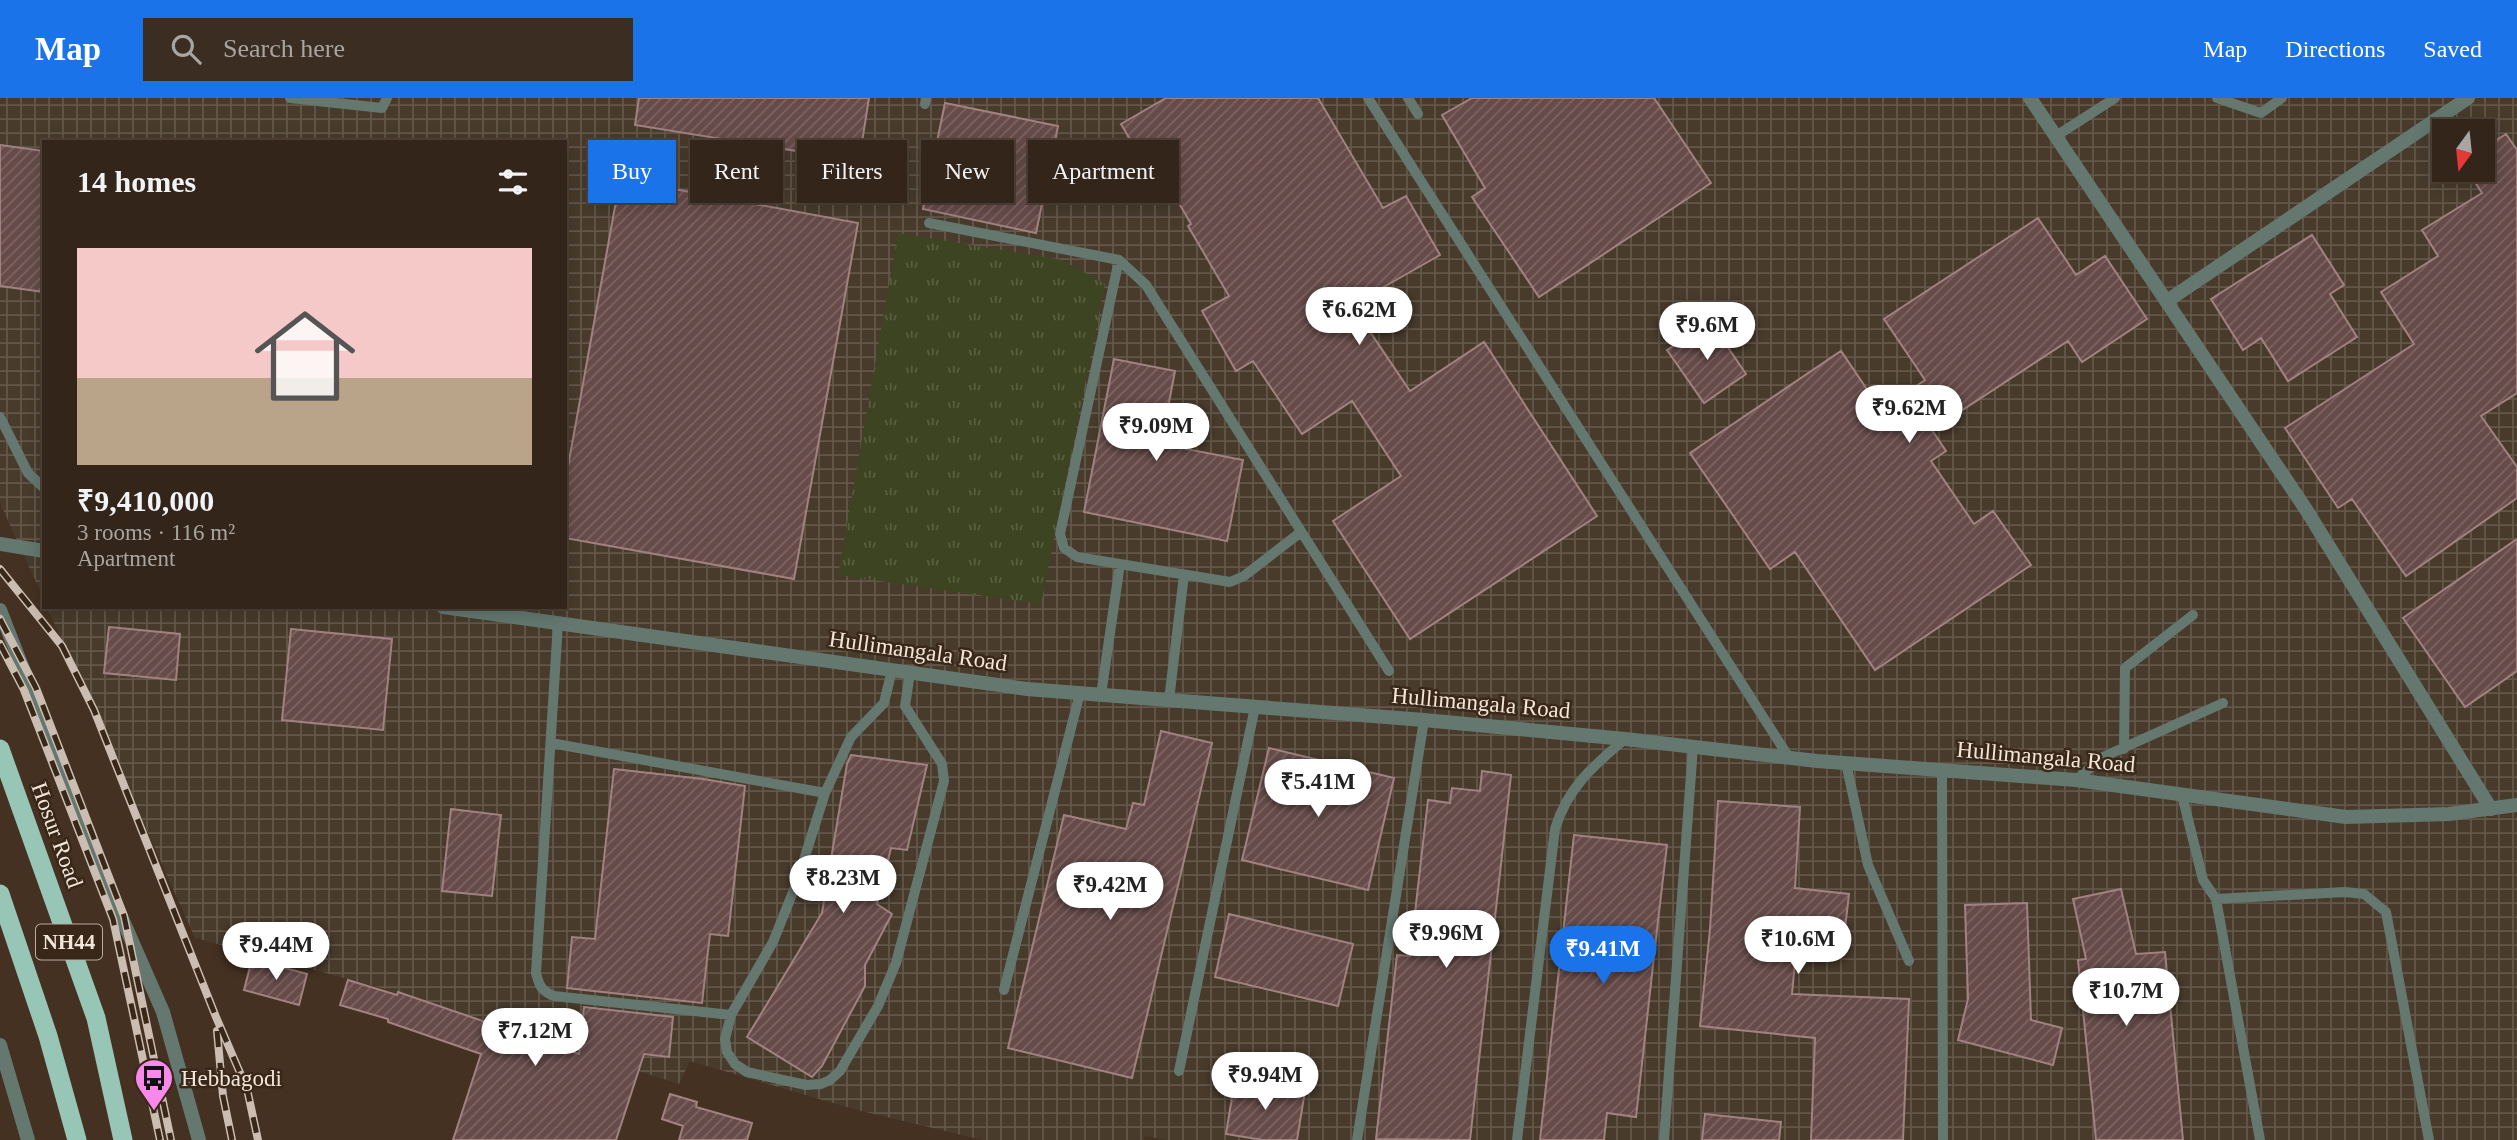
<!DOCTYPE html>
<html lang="en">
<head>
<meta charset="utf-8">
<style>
  :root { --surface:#332519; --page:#3b2d22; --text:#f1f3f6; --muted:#a9a5a2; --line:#4e4238; --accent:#1a73e8 }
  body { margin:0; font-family:"Times New Roman",serif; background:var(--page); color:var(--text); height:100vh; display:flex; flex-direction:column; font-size:26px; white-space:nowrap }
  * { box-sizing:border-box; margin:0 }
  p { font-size:23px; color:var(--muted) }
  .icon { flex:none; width:38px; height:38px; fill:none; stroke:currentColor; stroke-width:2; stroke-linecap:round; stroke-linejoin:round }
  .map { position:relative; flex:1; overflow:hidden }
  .side { position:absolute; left:42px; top:42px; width:525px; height:469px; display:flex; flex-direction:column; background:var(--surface); border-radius:0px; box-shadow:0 4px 18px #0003,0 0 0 2px var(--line) }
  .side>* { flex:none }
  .guide { position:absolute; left:588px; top:42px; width:665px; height:63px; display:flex; gap:14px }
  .needle { width:46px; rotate:195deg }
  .tools { position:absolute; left:2432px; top:21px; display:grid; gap:14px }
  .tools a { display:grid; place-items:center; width:63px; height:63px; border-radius:0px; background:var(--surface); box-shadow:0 4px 18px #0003,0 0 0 2px var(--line); font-size:35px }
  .price { position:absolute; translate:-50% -60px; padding:0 16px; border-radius:24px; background:#fff; color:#222; font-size:23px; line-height:46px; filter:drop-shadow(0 2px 4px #0008) }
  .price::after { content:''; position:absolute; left:50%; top:42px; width:21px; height:16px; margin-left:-10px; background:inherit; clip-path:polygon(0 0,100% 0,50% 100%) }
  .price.on { background:var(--accent); color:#fff }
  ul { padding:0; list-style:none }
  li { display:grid; align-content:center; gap:14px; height:371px; padding:0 35px }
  li span { display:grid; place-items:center; height:217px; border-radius:0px; color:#555 }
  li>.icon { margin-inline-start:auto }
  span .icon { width:126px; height:126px; fill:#fffc; stroke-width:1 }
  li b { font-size:30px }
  h2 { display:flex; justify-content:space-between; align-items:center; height:84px; padding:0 35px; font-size:30px }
  .tag { padding:0 24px; border-radius:0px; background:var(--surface); box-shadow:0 4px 18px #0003,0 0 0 2px var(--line); font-size:24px; line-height:63px }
  .tag.on { background:var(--accent); color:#fff }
  header { display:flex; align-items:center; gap:42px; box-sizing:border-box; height:98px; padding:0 35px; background:var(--accent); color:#fff }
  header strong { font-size:33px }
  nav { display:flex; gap:38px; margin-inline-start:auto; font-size:24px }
  .search { width:490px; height:63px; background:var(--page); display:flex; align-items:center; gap:18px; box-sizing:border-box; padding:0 24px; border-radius:0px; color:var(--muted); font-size:26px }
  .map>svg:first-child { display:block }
  .industrial { fill:url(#industrial-grid); fill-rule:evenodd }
  .grass { fill:url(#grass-tufts) }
  .building { fill:url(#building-hatch); stroke:#a18280; stroke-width:2 }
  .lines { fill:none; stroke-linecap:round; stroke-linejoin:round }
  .service { stroke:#647870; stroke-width:10 }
  .minor { stroke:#647870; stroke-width:14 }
  .tertiary { stroke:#647870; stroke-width:14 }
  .trunk { stroke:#98c6b6; stroke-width:19 }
  .rail-casing { stroke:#cbbdb1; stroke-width:8 }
  .rail { stroke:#392717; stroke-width:5; stroke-dasharray:16; stroke-linecap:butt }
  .labels { text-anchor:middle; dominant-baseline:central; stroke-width:5; stroke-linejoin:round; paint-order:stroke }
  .shield { fill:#392717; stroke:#baaca0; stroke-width:2 }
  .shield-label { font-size:21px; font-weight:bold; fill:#f2e5db }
  .street-label { font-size:23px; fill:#f2e5db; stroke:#392717 }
  .poi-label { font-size:23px; fill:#f2e5db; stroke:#392717; text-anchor:start }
</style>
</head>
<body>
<header>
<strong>Map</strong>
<div class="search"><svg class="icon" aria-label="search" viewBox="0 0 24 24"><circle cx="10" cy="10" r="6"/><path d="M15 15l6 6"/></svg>Search here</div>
<nav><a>Map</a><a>Directions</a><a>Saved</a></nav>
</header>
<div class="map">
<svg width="2517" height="1042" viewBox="0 0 2517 1042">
  <defs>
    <pattern id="industrial-grid" width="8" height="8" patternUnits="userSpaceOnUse" patternTransform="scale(1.75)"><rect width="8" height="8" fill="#483b2c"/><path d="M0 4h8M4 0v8" fill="none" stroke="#63574a"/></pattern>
    <pattern id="grass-tufts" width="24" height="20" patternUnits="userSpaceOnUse" patternTransform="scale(1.75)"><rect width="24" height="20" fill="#3d4421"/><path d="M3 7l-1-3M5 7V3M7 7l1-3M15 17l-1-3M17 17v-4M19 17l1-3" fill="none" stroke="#5a5f41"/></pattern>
    <pattern id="building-hatch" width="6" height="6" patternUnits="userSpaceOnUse" patternTransform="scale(1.75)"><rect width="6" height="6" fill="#664b49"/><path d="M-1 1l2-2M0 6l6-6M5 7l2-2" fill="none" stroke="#7c6563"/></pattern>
  </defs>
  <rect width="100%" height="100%" fill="#443121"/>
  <path class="industrial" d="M 0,0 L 2517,0 L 2517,1042 L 1168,1042 L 1145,1038 L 1143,1042 L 983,1042 L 857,1012 L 690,963 L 679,986 L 385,891 L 195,840 L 47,509 L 565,509 L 565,44 L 44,44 L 44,502 L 0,405 ZM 2445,33 L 2483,33 L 2483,72 L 2445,72 Z"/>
  <path class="grass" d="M 898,135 L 1062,162 L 1105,186 L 1041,506 L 838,477 Z"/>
  <path class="building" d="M 639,0 L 869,0 L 859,63 L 635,27 Z
    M 1166,0 L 1318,0 L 1383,110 L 1406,98 L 1440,157 L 1352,207 L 1410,293 L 1484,244 L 1597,418 L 1410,541 L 1333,423 L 1401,378 L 1352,303 L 1302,336 L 1253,263 L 1236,273 L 1202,213 L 1229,198 L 1188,128 L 1191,126 L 1146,48 L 1137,53 L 1121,26 Z
    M 1472,0 L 1654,0 L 1711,85 L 1539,199 L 1472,99 L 1485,90 L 1442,17 Z
    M 945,5 L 1058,28 L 1036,135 L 923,111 Z
    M 2506,36 L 2517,52 L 2517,295 L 2481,318 L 2517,369 L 2517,400 L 2406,478 L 2352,401 L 2338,410 L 2285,330 L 2414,246 L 2381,194 L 2438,158 L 2422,132 L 2482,95 L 2467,72 L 2483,72 L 2483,50 Z
    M 0,47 L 44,53 L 44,194 L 0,188 Z
    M 620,81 L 858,125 L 794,481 L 565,440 L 565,385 Z
    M 2038,120 L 2076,177 L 2105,158 L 2147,221 L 2082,264 L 2068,243 L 1932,332 L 1946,353 L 1931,363 L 1974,426 L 1993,413 L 2031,467 L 1875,572 L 1795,454 L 1770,471 L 1690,355 L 1841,253 L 1881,312 L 1925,282 L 1884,221 Z
    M 2312,137 L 2344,187 L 2330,196 L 2357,239 L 2288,283 L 2261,240 L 2243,252 L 2211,201 Z
    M 1710,223 L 1746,276 L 1704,305 L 1667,252 Z
    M 1114,261 L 1175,273 L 1161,346 L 1243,362 L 1227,443 L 1084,414 Z
    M 2517,441 L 2517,573 L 2465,609 L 2403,520 Z
    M 109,529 L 180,536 L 176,582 L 104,575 Z
    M 291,531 L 392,541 L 383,632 L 282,622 Z
    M 1161,633 L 1212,645 L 1132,980 L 1008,950 L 1064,717 L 1126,731 L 1133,705 L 1144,707 Z
    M 1269,650 L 1394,680 L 1368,792 L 1242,762 Z
    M 851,657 L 927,667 L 907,752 L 891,750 L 877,806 L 892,816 L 865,867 L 865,888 L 822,968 L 812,979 L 747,939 L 822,815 L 847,666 Z
    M 614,671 L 703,681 L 745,688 L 728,838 L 710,836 L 702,905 L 567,890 L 572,839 L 595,841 Z
    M 1482,673 L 1511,677 L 1470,1042 L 1376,1041 L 1397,857 L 1410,858 L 1428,702 L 1450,705 L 1452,690 L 1480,693 Z
    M 1718,703 L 1800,709 L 1795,790 L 1849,796 L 1843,848 L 1797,843 L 1792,896 L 1909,901 L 1903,1042 L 1811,1042 L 1815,940 L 1700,928 L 1710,831 Z
    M 451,711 L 501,717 L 492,798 L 442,793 Z
    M 1574,737 L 1667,747 L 1658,823 L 1636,1019 L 1607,1015 L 1604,1042 L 1540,1042 Z
    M 2121,791 L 2136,856 L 2165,854 L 2183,1042 L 2096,1042 L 2078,862 L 2086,861 L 2073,801 Z
    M 2027,805 L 2031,922 L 2062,930 L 2053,967 L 1958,942 L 1968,901 L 1965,807 Z
    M 1229,816 L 1353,846 L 1338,908 L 1215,879 Z
    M 252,861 L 307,876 L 299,907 L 244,892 Z
    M 348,882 L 397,897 L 398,894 L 579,956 L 584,909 L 673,919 L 669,959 L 644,956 L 616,1042 L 453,1042 L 481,956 L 388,924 L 388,921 L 340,907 Z
    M 1235,981 L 1305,993 L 1297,1042 L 1263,1042 L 1226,1036 Z
    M 670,996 L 697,1004 L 696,1009 L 752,1025 L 747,1042 L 679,1042 L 683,1028 L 662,1021 Z
    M 1705,1016 L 1781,1024 L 1779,1042 L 1702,1042 Z"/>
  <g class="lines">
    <path class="service" d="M 290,0 L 382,10 L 387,0
      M 1368,0 L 1788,658
      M 1408,0 L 1418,16
      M 2217,0 L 2261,15 L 2282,0
      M 925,6 L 926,0
      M 2056,38 L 2115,0
      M 929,125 L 1119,162 L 1146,187 L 1389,573
      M 1119,162 L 1060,436 L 1064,450 L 1077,459 L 1230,484 L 1244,478 L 1301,434
      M 0,319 L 28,375 L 44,390
      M 558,525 L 536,875 C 539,887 541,893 554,898 L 731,917
      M 892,572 L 884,605 L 851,639 L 825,695 L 797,784 L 773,844 L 731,917 L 725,941 L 727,954 L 735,966 L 747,974 L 806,987 L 821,986 L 830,982 L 840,973 L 878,908 L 896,865 L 944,683 L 942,666 L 905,608 L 910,575
      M 1101,597 L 1120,466
      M 1169,602 L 1184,477
      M 551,645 L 825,695
      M 2124,651 L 2125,570 L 2193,517
      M 1846,665 L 1868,767 L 1909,863
      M 1942,672 L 1943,1042
      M 2076,682 L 2103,659 L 2223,605
      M 2182,697 L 2203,782 L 2216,801 L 2345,794 L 2364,796 L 2386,814 L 2429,1042
      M 2216,801 L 2260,1042
      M 1004,892 L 1080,595
      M 1179,973 L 1255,609
      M 1357,1042 L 1424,622
      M 1517,1042 L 1555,731 C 1567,690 1594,667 1625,641
      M 1664,1042 L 1693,649"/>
    <path class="minor" d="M 2030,0 L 2307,413 L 2491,711
      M 2167,203 L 2468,0"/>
    <path class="tertiary" d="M 0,446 L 44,453
      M 443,509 L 1027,591 L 1424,622 L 1625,641 L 1817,663 L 2076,682 L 2346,719 L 2449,716 L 2517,707
      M 0,512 L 106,784 L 163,914 L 199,1042
      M 0,947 L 28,1042"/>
    <path class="trunk" d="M 0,651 L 96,920 L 123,1042
      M 0,796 L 48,938 L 77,1042"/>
    <defs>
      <path id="rail" d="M 0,471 L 62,548 L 94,612 L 216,919 L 247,991 L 258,1042
        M 0,521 L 36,590 L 124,818 L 171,1042
        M 0,546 L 24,592 L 113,821 L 160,1042
        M 217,933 L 223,998 L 232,1042"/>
    </defs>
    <use href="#rail" class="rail-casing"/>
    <use href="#rail" class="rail"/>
  </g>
  <defs>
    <symbol id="bus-pin" viewBox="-11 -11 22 30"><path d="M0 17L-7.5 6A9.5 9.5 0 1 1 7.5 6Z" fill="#f888e9" stroke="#392717"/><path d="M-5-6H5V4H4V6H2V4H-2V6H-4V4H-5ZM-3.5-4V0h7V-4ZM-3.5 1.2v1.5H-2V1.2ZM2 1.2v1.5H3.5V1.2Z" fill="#111"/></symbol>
  </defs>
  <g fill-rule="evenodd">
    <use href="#bus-pin" x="132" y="958" width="44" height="60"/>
  </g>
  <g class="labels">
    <rect class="shield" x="36" y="826.5" width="66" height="35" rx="5"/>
    <g class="shield-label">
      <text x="69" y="844">NH44</text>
    </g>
    <g class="street-label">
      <text transform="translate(918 553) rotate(8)">Hullimangala Road</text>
      <text transform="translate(1481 605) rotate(5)">Hullimangala Road</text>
      <text transform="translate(2046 659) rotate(5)">Hullimangala Road</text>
      <text transform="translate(57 737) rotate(70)">Hosur Road</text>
    </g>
    <g class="poi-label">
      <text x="181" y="980">Hebbagodi</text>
    </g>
  </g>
</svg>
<div class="tools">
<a><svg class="needle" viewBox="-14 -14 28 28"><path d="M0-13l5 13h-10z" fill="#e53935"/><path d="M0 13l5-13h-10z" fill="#a9a5a2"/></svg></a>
</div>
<b class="price" style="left:1359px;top:249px">₹6.62M</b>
<b class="price" style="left:1707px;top:264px">₹9.6M</b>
<b class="price" style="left:1909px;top:347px">₹9.62M</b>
<b class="price" style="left:1156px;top:365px">₹9.09M</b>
<b class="price" style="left:1318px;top:721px">₹5.41M</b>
<b class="price" style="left:843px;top:817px">₹8.23M</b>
<b class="price" style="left:1110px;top:824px">₹9.42M</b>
<b class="price" style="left:1446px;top:872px">₹9.96M</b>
<b class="price" style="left:1798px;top:878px">₹10.6M</b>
<b class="price" style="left:276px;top:884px">₹9.44M</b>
<b class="price on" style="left:1603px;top:888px">₹9.41M</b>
<b class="price" style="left:2126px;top:930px">₹10.7M</b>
<b class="price" style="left:535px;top:970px">₹7.12M</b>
<b class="price" style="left:1265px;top:1014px">₹9.94M</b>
<div class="guide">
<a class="tag on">Buy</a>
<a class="tag">Rent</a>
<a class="tag">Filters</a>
<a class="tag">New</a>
<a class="tag">Apartment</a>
</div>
<section class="side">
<h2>14 homes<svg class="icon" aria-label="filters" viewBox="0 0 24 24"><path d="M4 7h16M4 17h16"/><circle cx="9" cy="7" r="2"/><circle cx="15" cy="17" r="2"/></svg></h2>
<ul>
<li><span style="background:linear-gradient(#f6c9c9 60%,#b9a48a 0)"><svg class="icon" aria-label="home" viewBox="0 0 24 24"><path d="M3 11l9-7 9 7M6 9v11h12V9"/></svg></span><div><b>₹9,410,000</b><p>3 rooms · 116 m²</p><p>Apartment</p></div></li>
</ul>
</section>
</div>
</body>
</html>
